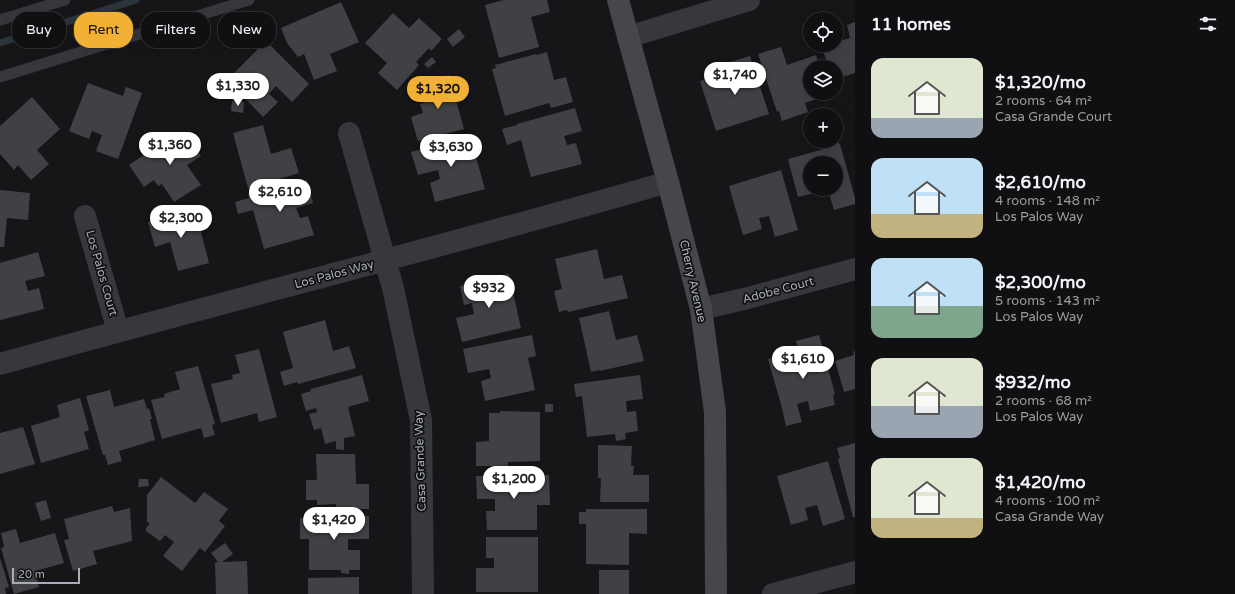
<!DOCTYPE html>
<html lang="en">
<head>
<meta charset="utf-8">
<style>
  :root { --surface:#101012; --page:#1e1e20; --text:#f1f3f6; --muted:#9c9d9f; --line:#303032; --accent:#f2b134 }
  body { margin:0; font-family:"Varela Round",sans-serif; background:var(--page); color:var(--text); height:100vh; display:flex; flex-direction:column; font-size:15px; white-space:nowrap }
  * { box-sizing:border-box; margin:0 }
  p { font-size:13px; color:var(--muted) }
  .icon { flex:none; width:22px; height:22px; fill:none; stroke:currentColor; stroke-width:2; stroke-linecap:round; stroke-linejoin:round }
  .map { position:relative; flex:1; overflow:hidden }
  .details { display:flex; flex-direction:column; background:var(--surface); width:380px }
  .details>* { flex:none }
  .hud { position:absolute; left:12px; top:12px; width:380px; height:36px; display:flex; gap:8px }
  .controls { position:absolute; left:803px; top:12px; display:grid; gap:8px }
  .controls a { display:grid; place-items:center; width:40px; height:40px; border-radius:50%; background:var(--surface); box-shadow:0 4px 16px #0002,0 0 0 1px var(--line); font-size:20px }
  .scale { position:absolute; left:12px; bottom:10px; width:68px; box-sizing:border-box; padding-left:4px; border:2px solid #a8adb8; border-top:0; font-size:11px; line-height:14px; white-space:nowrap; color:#a8adb8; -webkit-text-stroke:3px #111113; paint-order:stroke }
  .price { position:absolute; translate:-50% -34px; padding:0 9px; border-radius:14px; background:#fff; color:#222; font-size:13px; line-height:26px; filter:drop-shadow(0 1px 2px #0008) }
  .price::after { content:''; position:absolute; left:50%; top:24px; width:12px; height:9px; margin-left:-6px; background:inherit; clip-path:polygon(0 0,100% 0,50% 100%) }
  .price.active { background:var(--accent); color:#111 }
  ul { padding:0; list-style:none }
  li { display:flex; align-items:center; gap:12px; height:100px; padding:0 16px }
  li span { display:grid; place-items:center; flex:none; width:112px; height:80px; border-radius:12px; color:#555 }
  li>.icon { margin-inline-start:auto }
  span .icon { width:48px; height:48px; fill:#fffc; stroke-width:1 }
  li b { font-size:17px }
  h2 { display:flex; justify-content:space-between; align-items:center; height:48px; padding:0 16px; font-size:17px }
  .chip { padding:0 14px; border-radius:16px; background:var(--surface); box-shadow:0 4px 16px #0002,0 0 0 1px var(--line); font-size:14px; line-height:36px }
  .chip.active { background:var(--accent); color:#111 }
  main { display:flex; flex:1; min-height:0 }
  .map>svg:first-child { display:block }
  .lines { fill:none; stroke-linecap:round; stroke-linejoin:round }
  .stream { stroke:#2c353c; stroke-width:7 }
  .building { fill:#404145; fill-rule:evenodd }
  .lane { stroke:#37383d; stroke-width:11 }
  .street { stroke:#37383d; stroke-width:22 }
  .secondary { stroke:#45474d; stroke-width:22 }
  .labels { text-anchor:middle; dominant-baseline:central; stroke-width:3.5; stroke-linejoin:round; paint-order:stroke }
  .street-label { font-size:12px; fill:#a8adb8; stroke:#111113 }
</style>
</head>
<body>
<main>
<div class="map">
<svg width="855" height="594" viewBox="0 0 855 594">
  <rect width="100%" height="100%" fill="#161618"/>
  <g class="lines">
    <path class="stream" d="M 0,43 L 136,0"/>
  </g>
  <path class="building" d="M 504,0 L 547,0 L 550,12 L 531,17 L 539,47 L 499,58 L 485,5 Z
    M 341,2 L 359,42 L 330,54 L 337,71 L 314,80 L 304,54 L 298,57 L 287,43 L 281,28 Z
    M 393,13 L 409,28 L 419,18 L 442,39 L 431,51 L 429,48 L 416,62 L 419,65 L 397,90 L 378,73 L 387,63 L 365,43 Z
    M 855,22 L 855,73 L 836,79 L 836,67 L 828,67 L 822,46 L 836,45 L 836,42 L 850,38 L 847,25 Z
    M 459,29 L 465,37 L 453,47 L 447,39 Z
    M 266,41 L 309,84 L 292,102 L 276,86 L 269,94 L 278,102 L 263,117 L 227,80 Z
    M 781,47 L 787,65 L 816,55 L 819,67 L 810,67 L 810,93 L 828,93 L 828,95 L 805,103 L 808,112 L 782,121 L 779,111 L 777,112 L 758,54 Z
    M 547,52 L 554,80 L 566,77 L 573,102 L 551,108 L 549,103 L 505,116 L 492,69 L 496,68 L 495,65 L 536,54 L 536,55 Z
    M 750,56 L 769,114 L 716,131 L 700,81 L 719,75 L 722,83 L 732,80 L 727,63 Z
    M 432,57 L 436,62 L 428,68 L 424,64 Z
    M 449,75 L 464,129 L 418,141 L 411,117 L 423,113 L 420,104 L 425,103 L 419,83 Z
    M 88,83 L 123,96 L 126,87 L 142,93 L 118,159 L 96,151 L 102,135 L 92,131 L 89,139 L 69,131 Z
    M 32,97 L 60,129 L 37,150 L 49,164 L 31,180 L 18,165 L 14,170 L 0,154 L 0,126 Z
    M 232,101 L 244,102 L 243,113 L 231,111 Z
    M 575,108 L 582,131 L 564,136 L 567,145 L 576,143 L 582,164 L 531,177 L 521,140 L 507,145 L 502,129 L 517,125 L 517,124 Z
    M 263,125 L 271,154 L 291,148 L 299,173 L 248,188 L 233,133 Z
    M 184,131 L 201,156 L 187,165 L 201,185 L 174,202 L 162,184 L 158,186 L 154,180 L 144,187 L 129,165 L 169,138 L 170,140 Z
    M 470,136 L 485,189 L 435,202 L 430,183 L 440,179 L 438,170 L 418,175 L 411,152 Z
    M 836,136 L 839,144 L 840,144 L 855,198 L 855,204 L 834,210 L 829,193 L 820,195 L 819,192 L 798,197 L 788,159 L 828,148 L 826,141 L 836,141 ZM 810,163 L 836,163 L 836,189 L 810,189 Z
    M 781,170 L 798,230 L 775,237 L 769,216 L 759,218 L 762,229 L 743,235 L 729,186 Z
    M 307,180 L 313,203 L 296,208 L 300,218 L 308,216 L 314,235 L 264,249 L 253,210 L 238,214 L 235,202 L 249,198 L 248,194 L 261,190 L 261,192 Z
    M 0,190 L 30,193 L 28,220 L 7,218 L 4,247 L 0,247 Z
    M 195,209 L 209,263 L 178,271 L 170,242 L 155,247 L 148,222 Z
    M 597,249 L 604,279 L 622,275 L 628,298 L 568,312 L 567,310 L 559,312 L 554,291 L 562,289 L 555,259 Z
    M 38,252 L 45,276 L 25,281 L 28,291 L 39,288 L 44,309 L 0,320 L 0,263 Z
    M 509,274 L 521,328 L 462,342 L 456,318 L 474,314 L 472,303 L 464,305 L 460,286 Z
    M 609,311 L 616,340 L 637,335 L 644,361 L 600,371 L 600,370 L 591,372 L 579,318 Z
    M 325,320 L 333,351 L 349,346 L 356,368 L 298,384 L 297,382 L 284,386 L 280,372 L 293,368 L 283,332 Z
    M 532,335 L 536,356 L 528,358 L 535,390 L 485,401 L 481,381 L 491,378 L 489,369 L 468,373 L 463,349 Z
    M 819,335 L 835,394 L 833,395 L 835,405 L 810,411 L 808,401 L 797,404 L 802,422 L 786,426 L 782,408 L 768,359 L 788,354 L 790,361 L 800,358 L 796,341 Z
    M 259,349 L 277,417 L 259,422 L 257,413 L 221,423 L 211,384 L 233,379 L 232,375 L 240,373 L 235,355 Z
    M 855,351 L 855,389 L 844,392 L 835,361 L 854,355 L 853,352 Z
    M 198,366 L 215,424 L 212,425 L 215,435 L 204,438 L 201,428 L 162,439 L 151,400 L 165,397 L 164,394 L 180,389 L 175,372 Z
    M 362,375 L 369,401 L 348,407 L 355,436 L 344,438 L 344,450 L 336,449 L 336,441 L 325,444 L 321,428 L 314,430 L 309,414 L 317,412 L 316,408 L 306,411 L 301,394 L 311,391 L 311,389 Z
    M 640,375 L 643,399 L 626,401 L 627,412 L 636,411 L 638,431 L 625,433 L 626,439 L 616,441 L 615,434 L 587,437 L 582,396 L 576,397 L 574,384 Z
    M 110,390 L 114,407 L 144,399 L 147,409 L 149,408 L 152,419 L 150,419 L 155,440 L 119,451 L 122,461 L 108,465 L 105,455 L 103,455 L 86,396 Z
    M 80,398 L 89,430 L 84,432 L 89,449 L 41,463 L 31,426 L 60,417 L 57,405 Z
    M 545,404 L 553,404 L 553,412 L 545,412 Z
    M 500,411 L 540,412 L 540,461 L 508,462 L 508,466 L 476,466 L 476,442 L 489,441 L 489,413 L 500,413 Z
    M 23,427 L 35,464 L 0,474 L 0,433 Z
    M 855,443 L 855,517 L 853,517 L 838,459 L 840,458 L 837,448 Z
    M 598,445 L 632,446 L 631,466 L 634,466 L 633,475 L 649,475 L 649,502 L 600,502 L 601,478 L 598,478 Z
    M 316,454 L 355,454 L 356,484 L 369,484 L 369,509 L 336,509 L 336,504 L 317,505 L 317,500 L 306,500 L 306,480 L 317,480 Z
    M 828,461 L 845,519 L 823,526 L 817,505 L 805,508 L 808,520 L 791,525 L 777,476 Z
    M 549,475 L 550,505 L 537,505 L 537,530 L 487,530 L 486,511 L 495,511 L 495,499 L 477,499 L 476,476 Z
    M 161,477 L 195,503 L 204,492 L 228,509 L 219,521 L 225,526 L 205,552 L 200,548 L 182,571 L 163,556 L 174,542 L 165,535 L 160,541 L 146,531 L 146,528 L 150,523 L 147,522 L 147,495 Z
    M 139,479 L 148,479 L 149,486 L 138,487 Z
    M 46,500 L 51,518 L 41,521 L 35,503 Z
    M 112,506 L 114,512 L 130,508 L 132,541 L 93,551 L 97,564 L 73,571 L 64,540 L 69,539 L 64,519 Z
    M 586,509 L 647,509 L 647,534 L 629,533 L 629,565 L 586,564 L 586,524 L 579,524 L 579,512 L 586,512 Z
    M 309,515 L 369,516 L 369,539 L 348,539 L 348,550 L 360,550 L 360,570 L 349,570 L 349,574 L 341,573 L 341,570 L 309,570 L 309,539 L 300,539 L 300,518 L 309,518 Z
    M 16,529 L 20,543 L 55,533 L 64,563 L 35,571 L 39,587 L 14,594 L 1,548 L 4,547 L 1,533 Z
    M 486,537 L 538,537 L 538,592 L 476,592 L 476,568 L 494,568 L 494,558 L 486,558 Z
    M 225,543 L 233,554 L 222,562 L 247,561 L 248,594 L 216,594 L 215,563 L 218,562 L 211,553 Z
    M 0,558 L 9,587 L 5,588 L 6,594 L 0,594 Z
    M 599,570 L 629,570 L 629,594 L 599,594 Z
    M 359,577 L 359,594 L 308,594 L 308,578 Z"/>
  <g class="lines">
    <path class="lane" d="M 0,20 L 65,0
      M 0,77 L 249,0"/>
    <path class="street" d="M 628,37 L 749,0
      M 349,133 L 393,288 L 421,420 L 423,594
      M 85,216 L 118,331
      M 701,309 L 748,298 L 855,269
      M 0,364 C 222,302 447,246 668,182
      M 773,594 L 855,572"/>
    <path class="secondary" d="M 618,0 L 668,182 L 701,309 L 715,412 L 716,594"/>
  </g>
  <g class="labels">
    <g class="street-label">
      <text transform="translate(102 273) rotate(74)">Los Palos Court</text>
      <text transform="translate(334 274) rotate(-15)">Los Palos Way</text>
      <text transform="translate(693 281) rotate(77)">Cherry Avenue</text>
      <text transform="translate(778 290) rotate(-15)">Adobe Court</text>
      <text transform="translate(420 461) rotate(-92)">Casa Grande Way</text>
    </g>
  </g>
</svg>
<div class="controls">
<a><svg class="icon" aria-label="locate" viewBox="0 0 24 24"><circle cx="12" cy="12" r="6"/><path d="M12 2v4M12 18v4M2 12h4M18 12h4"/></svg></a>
<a><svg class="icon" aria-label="layers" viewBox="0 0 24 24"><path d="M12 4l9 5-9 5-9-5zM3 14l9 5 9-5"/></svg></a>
<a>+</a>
<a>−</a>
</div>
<div class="scale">20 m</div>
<b class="price" style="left:735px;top:96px">$1,740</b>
<b class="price" style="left:238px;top:107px">$1,330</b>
<b class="price active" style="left:438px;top:110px">$1,320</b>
<b class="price" style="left:170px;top:166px">$1,360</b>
<b class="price" style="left:451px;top:168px">$3,630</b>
<b class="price" style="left:280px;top:213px">$2,610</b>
<b class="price" style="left:181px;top:239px">$2,300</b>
<b class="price" style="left:489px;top:309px">$932</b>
<b class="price" style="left:803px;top:380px">$1,610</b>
<b class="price" style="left:514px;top:500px">$1,200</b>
<b class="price" style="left:334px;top:541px">$1,420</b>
<div class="hud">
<a class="chip">Buy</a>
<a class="chip active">Rent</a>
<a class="chip">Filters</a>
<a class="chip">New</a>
</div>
</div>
<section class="details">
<h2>11 homes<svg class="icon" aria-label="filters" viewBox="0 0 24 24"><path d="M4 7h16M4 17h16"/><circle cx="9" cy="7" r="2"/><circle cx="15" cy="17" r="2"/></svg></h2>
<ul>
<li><span style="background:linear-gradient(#dfe7d0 75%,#9aa5b1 0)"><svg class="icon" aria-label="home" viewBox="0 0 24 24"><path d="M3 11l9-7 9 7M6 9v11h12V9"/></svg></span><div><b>$1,320/mo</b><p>2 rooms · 64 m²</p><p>Casa Grande Court</p></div></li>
<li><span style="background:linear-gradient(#bfe0f5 70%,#c2b280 0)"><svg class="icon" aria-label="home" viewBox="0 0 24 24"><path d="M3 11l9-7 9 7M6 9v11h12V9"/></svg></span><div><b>$2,610/mo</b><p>4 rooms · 148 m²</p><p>Los Palos Way</p></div></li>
<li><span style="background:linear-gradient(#bfe0f5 60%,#7fa58c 0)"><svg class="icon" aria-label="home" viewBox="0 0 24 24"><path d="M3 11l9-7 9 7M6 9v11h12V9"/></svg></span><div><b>$2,300/mo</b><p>5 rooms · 143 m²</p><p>Los Palos Way</p></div></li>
<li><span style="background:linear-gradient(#dfe7d0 60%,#9aa5b1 0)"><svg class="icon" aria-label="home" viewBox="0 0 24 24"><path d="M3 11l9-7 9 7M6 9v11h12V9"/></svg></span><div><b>$932/mo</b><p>2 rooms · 68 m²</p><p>Los Palos Way</p></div></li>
<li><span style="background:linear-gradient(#dfe7d0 75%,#c2b280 0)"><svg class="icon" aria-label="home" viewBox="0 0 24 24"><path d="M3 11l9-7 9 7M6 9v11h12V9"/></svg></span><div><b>$1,420/mo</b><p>4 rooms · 100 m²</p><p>Casa Grande Way</p></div></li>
</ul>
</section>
</main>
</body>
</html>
